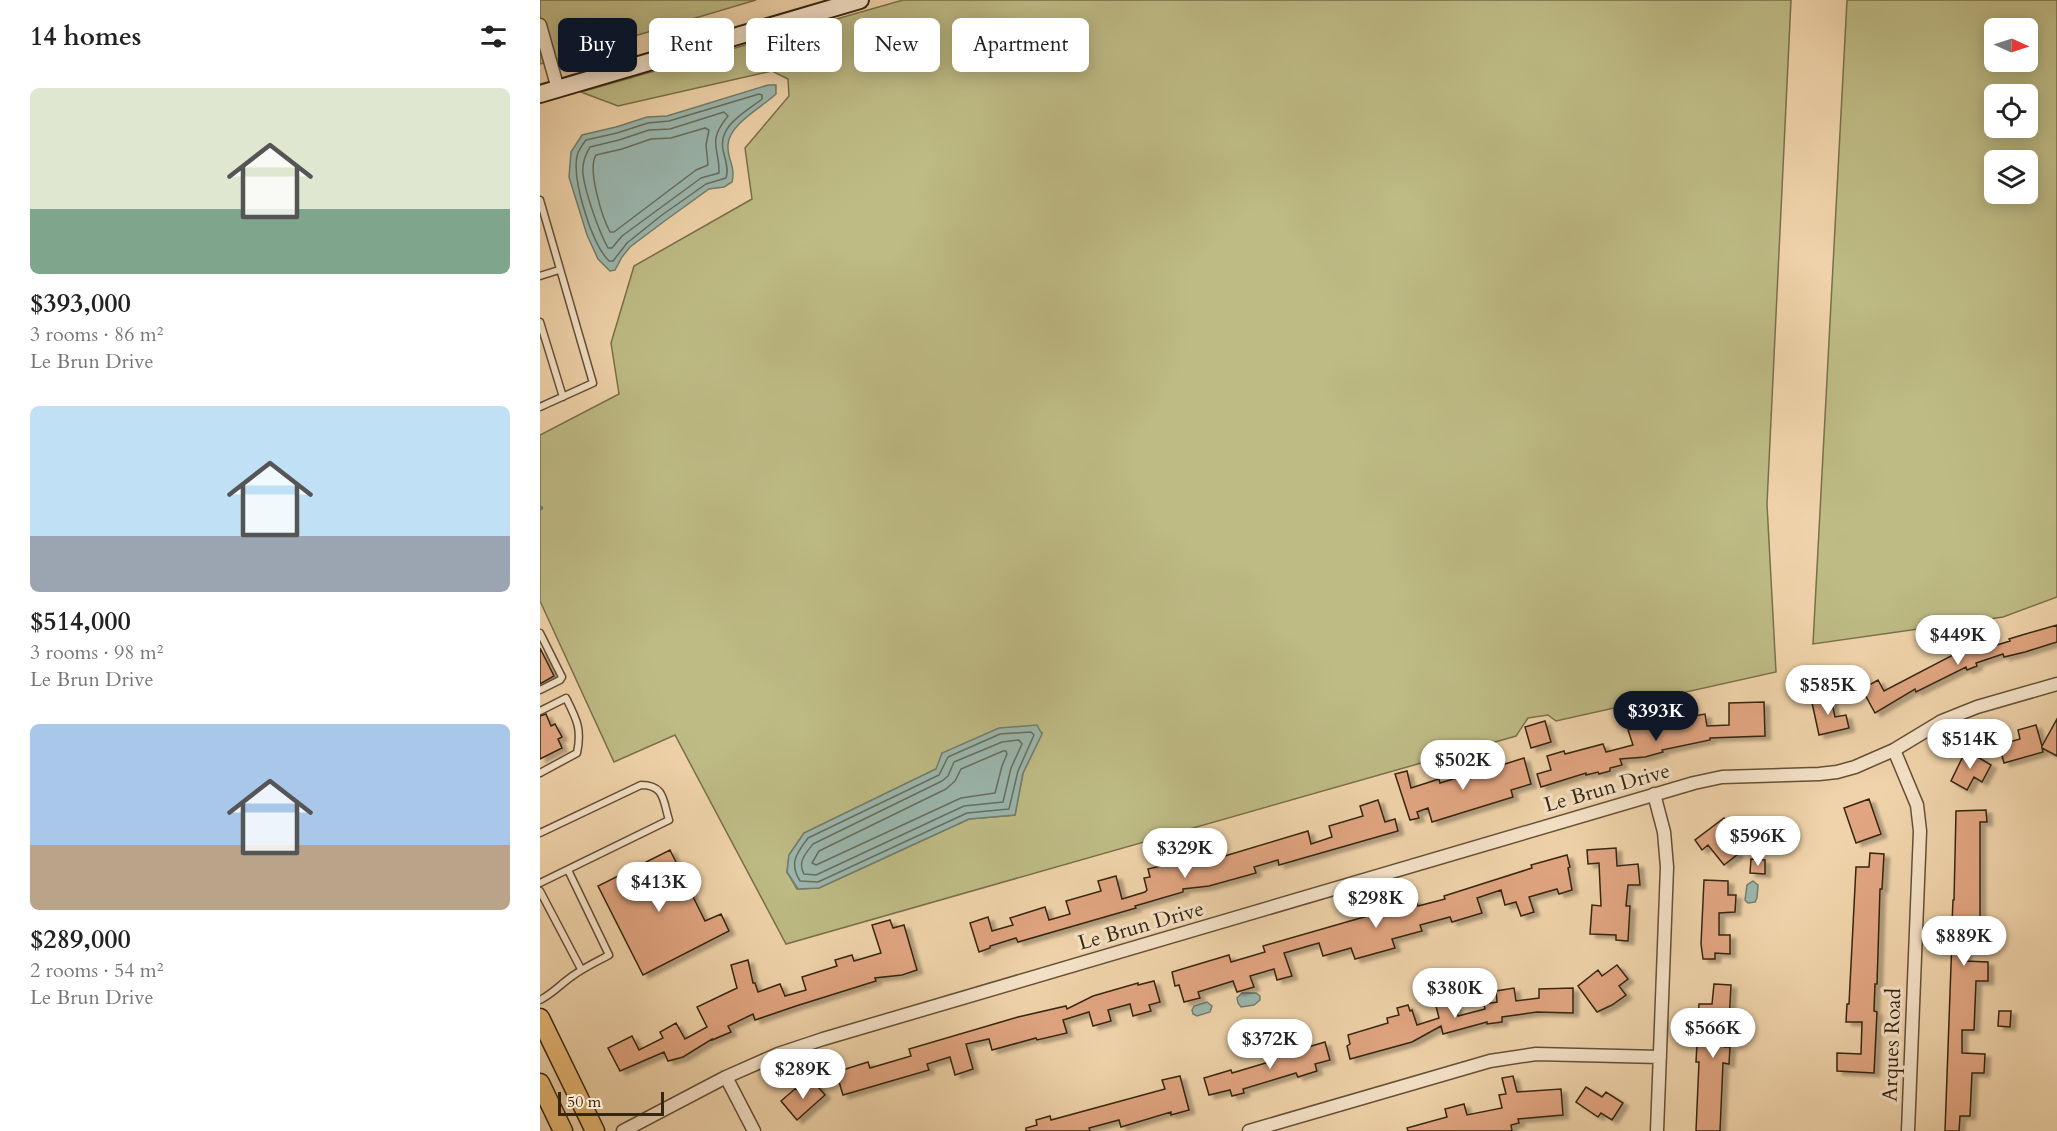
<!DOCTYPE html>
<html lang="en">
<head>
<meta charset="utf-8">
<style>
  :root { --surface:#fff; --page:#f2f2f2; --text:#222; --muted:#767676; --accent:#111827 }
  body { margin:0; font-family:Cardo,serif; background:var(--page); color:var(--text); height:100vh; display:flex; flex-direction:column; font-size:22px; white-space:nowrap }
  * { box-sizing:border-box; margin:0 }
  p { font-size:20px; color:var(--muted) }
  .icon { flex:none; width:33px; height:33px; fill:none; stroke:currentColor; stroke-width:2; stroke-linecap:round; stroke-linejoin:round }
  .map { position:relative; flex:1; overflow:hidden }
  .sheet { display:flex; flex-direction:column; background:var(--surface); width:540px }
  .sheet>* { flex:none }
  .guide { position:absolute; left:18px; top:18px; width:570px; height:54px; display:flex; gap:12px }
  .needle { width:39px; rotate:93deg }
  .fabs { position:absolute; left:1444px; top:18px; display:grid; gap:12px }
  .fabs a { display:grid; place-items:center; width:54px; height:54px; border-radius:9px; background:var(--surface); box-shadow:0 3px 15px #0003; font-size:30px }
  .scale { position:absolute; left:18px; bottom:15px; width:106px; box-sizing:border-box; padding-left:6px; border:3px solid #36250f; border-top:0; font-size:16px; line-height:21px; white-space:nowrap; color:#36250f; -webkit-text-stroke:4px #f5e2c8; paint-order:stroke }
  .price { position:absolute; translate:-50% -51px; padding:0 14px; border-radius:21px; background:#fff; color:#222; font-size:20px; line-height:39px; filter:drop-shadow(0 2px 3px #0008) }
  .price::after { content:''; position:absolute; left:50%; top:36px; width:18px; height:14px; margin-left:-9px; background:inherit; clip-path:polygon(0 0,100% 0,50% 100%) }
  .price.on { background:var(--accent); color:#fff }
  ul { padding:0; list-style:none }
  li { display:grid; align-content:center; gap:12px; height:318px; padding:0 30px }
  li span { display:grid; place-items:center; height:186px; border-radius:9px; color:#555 }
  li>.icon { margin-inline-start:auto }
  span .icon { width:108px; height:108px; fill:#fffc; stroke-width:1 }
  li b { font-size:26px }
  h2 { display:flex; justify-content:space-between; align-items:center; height:72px; padding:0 30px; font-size:26px }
  .tag { padding:0 21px; border-radius:9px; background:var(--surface); box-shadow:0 3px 15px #0003; font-size:21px; line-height:54px }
  .tag.on { background:var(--accent); color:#fff }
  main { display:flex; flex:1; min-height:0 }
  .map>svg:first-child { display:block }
  .green { fill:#bebb85; stroke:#7a704a; stroke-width:1.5; fill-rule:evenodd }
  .water { fill:#9bb7ae; stroke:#737d6e; stroke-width:1.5 }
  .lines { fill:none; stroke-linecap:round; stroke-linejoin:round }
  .shore { stroke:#686e5e; stroke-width:1.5 }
  .stream { stroke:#737d6e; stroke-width:4.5 }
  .building { fill:#e1a581; stroke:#36250f; stroke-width:1.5; filter:url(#shadow) }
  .lane-casing { stroke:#645036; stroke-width:9 }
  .street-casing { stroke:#645036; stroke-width:15 }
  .secondary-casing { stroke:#36250f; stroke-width:20 }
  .primary-casing { stroke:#36250f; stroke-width:21 }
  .lane { stroke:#f5e2c8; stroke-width:6 }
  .street { stroke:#f5e2c8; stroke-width:12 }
  .secondary { stroke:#f5e2c8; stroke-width:16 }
  .primary { stroke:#e8ba75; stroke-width:18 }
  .labels { text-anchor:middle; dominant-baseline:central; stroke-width:6; stroke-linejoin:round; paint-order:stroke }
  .street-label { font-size:21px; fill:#36250f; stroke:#f5e2c8 }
</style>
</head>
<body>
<main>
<section class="sheet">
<h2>14 homes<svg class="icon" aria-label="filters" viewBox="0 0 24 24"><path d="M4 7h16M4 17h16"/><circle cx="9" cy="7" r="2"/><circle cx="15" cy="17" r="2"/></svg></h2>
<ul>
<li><span style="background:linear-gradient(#dfe7d0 65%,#7fa58c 0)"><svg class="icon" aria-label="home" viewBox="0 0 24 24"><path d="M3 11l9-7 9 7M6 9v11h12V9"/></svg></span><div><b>$393,000</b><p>3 rooms · 86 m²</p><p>Le Brun Drive</p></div></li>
<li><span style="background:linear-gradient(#bfe0f5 70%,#9aa5b1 0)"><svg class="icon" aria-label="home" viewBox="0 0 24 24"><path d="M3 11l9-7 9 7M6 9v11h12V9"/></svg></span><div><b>$514,000</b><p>3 rooms · 98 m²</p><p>Le Brun Drive</p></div></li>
<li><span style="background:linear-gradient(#a9c7e8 65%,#b9a48a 0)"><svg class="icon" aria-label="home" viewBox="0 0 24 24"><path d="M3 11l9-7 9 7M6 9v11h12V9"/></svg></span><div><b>$289,000</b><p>2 rooms · 54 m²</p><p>Le Brun Drive</p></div></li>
</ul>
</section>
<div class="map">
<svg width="1517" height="1131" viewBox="0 0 1517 1131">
  <defs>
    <filter id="shadow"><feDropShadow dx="5.5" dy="3.5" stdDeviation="1.5" flood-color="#0004"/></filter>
  </defs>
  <rect width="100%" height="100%" fill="#f0d3aa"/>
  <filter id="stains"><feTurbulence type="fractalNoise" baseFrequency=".00333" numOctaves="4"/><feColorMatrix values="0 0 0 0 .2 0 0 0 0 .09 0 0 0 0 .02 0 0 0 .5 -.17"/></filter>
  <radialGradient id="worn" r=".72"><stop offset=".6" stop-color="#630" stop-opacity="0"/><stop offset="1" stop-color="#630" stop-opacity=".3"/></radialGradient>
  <path class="green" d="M 0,0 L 216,0 L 0,64 Z
    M 363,0 L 1251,0 L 1227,504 L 1236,672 L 1016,721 L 1008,715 L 988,718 L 976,736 L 246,944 L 135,735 L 74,762 L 0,601 L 0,435 L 79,394 L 71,343 L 94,266 L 212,199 L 205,148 L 249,96 L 248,79 L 232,71 L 78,106 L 41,92 ZM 502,733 L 483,773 L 475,815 L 429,819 L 279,888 L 257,889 L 247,872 L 249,855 L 264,833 L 396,769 Z
    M 1307,0 L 1517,0 L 1517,597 L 1463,617 L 1273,644 ZM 1488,28 L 1488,62 L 1455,62 L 1455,28 ZM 1488,94 L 1488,128 L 1455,128 L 1455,94 ZM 1488,160 L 1488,194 L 1455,194 L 1455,160 Z"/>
  <path class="water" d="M 228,85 L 236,85 L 236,94 C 221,108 189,124 188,145 C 187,159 196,167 192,182 L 184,187 L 169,189 L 126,220 L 90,247 L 82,257 L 75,270 L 70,271 L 58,259 L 47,235 L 29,177 L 31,152 L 42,135 L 76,127 L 107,117 L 127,116 Z
    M 497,725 L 502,734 L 483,773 L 475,815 L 429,819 L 279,888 L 258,889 L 247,872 L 249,855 L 264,833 L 396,769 L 402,753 L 459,728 Z
    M 1213,881 L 1218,885 L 1217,898 L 1215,902 L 1208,903 L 1205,900 L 1207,885 Z
    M 702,993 L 716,993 L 720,996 L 720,1000 L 714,1005 L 701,1007 L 698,1003 L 697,998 Z
    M 667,1002 L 672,1006 L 670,1012 L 657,1016 L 653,1014 L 652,1010 L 654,1006 Z"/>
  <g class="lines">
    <path class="shore" d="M 219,94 L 222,95 L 222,99 C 206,112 178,125 183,150 C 185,159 189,169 186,178 L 166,184 L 122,215 L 87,243 L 73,261 L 69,261 C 52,244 32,181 37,156 C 38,151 42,145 46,140 L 77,133 L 108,123 L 129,121 Z
      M 184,112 L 188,116 C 166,143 180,147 179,173 L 161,178 L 82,236 L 72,248 L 68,248 C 59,232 45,192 43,174 C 42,164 45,155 50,147 L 79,140 L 109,130 L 130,129 Z
      M 165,128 L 169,130 L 166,145 L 168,165 L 156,170 L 74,232 L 70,232 C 62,217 47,169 56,155 L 82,149 L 111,139 L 131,138 Z
      M 491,732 L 494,735 L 478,771 L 469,809 L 427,813 L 278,882 L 260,881 C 249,863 256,854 268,838 L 399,775 L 408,757 L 460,734 Z
      M 479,740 L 482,744 L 471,768 L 463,802 L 424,806 L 276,875 L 264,874 C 257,862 266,853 273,844 L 402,781 L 408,776 L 414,762 L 462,742 Z
      M 463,751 L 466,751 L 467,754 L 462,766 L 455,793 L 421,798 L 276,865 L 272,863 L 279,851 L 406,789 L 415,781 L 421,769 Z"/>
    <path class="stream" d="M 0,509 L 1,508"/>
  </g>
  <path class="building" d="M 1517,625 L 1517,642 L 1485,652 L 1464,657 L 1463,654 L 1436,663 L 1437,666 L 1427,670 L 1426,667 L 1376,692 L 1375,689 L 1335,713 L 1322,689 L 1338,680 L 1344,691 L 1415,654 L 1414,651 L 1445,641 L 1447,648 L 1470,641 L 1469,639 L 1482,635 Z
    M 0,648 L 14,676 L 0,684 Z
    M 1290,694 L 1295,717 L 1306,715 L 1309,728 L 1279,735 L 1271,698 Z
    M 1224,702 L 1225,736 L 1170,738 L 1170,740 L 1122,750 L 1123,752 L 1105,757 L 1080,759 L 1082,765 L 1070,768 L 1070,771 L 1059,774 L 1058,772 L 1046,775 L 1046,773 L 1001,787 L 997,774 L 1011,770 L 1007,756 L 1024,751 L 1025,754 L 1063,744 L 1066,752 L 1093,745 L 1088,730 L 1114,723 L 1165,714 L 1167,726 L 1189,725 L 1189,703 Z
    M 6,714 L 11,726 L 15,724 L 22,737 L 18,739 L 22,748 L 0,759 L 0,716 Z
    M 1517,719 L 1517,756 L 1502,748 L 1503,752 L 1464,763 L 1459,745 L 1480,739 L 1478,730 L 1496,725 L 1502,746 Z
    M 1005,721 L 1011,742 L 991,748 L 985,727 Z
    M 1426,750 L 1451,765 L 1442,782 L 1434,777 L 1427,790 L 1411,781 Z
    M 984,758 L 991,784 L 971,790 L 973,797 L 892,822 L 888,808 L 877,812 L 879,818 L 870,820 L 855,774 L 867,771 L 871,788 L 899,779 L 900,783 L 920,777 L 921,781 L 951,773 L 949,769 Z
    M 1329,799 L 1341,834 L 1316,843 L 1304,808 Z
    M 838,800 L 845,822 L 855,819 L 858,831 L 739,865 L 738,860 L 714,867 L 716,873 L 669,886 L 643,889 L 643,892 L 595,906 L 596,908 L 478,942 L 476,938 L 450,946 L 450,948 L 439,952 L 430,923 L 448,917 L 452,931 L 473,925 L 470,918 L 505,907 L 509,920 L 530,914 L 526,901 L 561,891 L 558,881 L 576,876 L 582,899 L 605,892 L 607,890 L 604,878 L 610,877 L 608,869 L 621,866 L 621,863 L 626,862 L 625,860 L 636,857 L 639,865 L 676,853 L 678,858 L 768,831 L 771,844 L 792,837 L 789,826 L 823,816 L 820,806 Z
    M 1446,810 L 1447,822 L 1440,822 L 1440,926 L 1435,925 L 1434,939 L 1426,939 L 1425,961 L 1448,962 L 1448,981 L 1436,981 L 1434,1030 L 1422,1030 L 1422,1053 L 1445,1054 L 1444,1073 L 1432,1073 L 1430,1116 L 1420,1116 L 1419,1131 L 1405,1131 L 1412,938 L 1407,938 L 1408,922 L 1412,923 L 1413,900 L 1414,900 L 1416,811 Z
    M 1184,818 L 1192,828 L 1184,835 L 1198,854 L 1184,865 L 1168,845 L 1162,850 L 1155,840 Z
    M 1076,848 L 1077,866 L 1098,864 L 1100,885 L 1088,885 L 1086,906 L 1090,906 L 1088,941 L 1076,940 L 1076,935 L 1050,934 L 1052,905 L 1061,906 L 1059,863 L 1048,864 L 1047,850 Z
    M 130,850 L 165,921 L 181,914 L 189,931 L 103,975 L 58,886 Z
    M 1330,853 L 1344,854 L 1342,889 L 1340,889 L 1337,984 L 1335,984 L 1334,1011 L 1337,1012 L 1334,1073 L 1297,1071 L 1297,1053 L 1321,1054 L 1322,1022 L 1306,1022 L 1307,1004 L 1309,1004 L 1316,867 L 1329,867 Z
    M 1027,855 L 1030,867 L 1028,868 L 1032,890 L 1019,894 L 1017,889 L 989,897 L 994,912 L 981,916 L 976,902 L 965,905 L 961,890 L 937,898 L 942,913 L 912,922 L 910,917 L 880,925 L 882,931 L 852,939 L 855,948 L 815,959 L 811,948 L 783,956 L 779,943 L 744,953 L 752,976 L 737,980 L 734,969 L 710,976 L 714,987 L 697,992 L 693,981 L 658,992 L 660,998 L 644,1002 L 639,985 L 635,986 L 632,972 L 689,955 L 691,962 L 725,952 L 723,946 L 831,915 L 857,907 L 856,905 L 876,900 L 878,906 L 905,899 L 904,896 L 992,868 L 991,865 Z
    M 1211,859 L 1225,860 L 1225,874 L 1210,873 Z
    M 1164,880 L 1188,881 L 1188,895 L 1196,895 L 1195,912 L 1179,913 L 1179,935 L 1190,935 L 1190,954 L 1175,953 L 1175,959 L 1163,959 L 1161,944 Z
    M 350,920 L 353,928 L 364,925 L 377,970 L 362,975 L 335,978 L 336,981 L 256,1006 L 215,1020 L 213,1014 L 188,1026 L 191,1032 L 172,1040 L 172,1039 L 143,1057 L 128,1061 L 124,1052 L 80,1071 L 68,1048 L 92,1036 L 99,1050 L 123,1038 L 120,1032 L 136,1023 L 145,1039 L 167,1027 L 157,1007 L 197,988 L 191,965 L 208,960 L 213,983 L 215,983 L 218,992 L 240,984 L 245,996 L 266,990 L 262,977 L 297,966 L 295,960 L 312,955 L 314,961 L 341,953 L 332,925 Z
    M 1077,965 L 1088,979 L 1079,986 L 1086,995 L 1072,1005 L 1057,1012 L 1038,986 L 1058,970 L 1062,976 Z
    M 614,981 L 620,1002 L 609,1005 L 611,1011 L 593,1016 L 590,1004 L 568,1010 L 571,1021 L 553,1026 L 549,1012 L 523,1020 L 527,1033 L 497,1040 L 496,1038 L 452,1050 L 449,1039 L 426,1044 L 433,1069 L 415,1075 L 410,1057 L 387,1064 L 389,1070 L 303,1095 L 296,1072 L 328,1062 L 330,1068 L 371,1056 L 369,1049 L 478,1017 L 526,1006 L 527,1009 L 553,996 L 598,983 L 598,985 Z
    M 1174,984 L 1191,985 L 1189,1021 L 1185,1021 L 1184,1047 L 1190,1047 L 1189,1064 L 1183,1063 L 1180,1131 L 1156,1131 L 1159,1062 L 1156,1062 L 1157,1044 L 1164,1045 L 1165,1020 L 1158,1019 L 1159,1004 L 1172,1004 Z
    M 974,988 L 976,1001 L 999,998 L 999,989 L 1033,988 L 1033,1013 L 997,1012 L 962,1017 L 962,1022 L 947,1024 L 947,1022 L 903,1034 L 901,1026 L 872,1042 L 810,1059 L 807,1046 L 810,1044 L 808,1035 L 848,1023 L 847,1018 L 859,1015 L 857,1008 L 868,1005 L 870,1011 L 872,1010 L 877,1025 L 899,1018 L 894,998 L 912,993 L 918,1016 L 945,1009 L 944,1004 L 957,1002 L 956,991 Z
    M 1459,1011 L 1471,1011 L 1470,1027 L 1458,1026 Z
    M 785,1042 L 790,1060 L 775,1064 L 777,1071 L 758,1077 L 756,1073 L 703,1089 L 704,1093 L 692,1096 L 690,1090 L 669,1095 L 664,1078 L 691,1070 L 692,1073 L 729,1062 L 727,1055 L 745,1049 L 757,1047 L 758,1050 Z
    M 640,1076 L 649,1110 L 631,1115 L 631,1112 L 581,1127 L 579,1120 L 549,1128 L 550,1131 L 486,1131 L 486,1128 L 497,1125 L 496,1120 L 510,1116 L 511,1120 L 625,1089 L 622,1080 Z
    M 973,1076 L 977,1092 L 1021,1089 L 1023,1115 L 978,1119 L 979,1123 L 971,1125 L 972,1131 L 868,1131 L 867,1128 L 907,1117 L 905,1109 L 924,1104 L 927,1115 L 962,1108 L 959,1095 L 966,1094 L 962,1078 Z
    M 273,1081 L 285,1095 L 257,1120 L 241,1101 L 256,1088 L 260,1093 Z
    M 1046,1087 L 1062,1097 L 1066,1092 L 1083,1103 L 1072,1120 L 1061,1113 L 1058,1117 L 1036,1102 Z"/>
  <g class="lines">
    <defs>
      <path id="lane" d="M 0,200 L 53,383 L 0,407
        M 0,276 L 19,270
        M 0,322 L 23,397
        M 0,633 L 22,677 L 20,680 L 0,690
        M 0,711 L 26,698 C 37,720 42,729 37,753 L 0,773
        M 0,833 L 101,785 C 125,785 123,801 129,820 L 0,883
        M 0,891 L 41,969
        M 0,1000 C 12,994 20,985 31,977 C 43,968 56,962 69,955 L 28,870"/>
      <path id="street" d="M 0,25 L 18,89
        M 1354,750 L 1377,805 L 1380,831 L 1368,1131
        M 1114,794 L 1124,832 L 1127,867 L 1117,1131
        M 186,1077 L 214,1131
        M 83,1131 L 186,1077 L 238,1054 L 283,1039 L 1154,783 L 1182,777 L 1279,774 L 1297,772 L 1315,767 L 1354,750 L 1402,721 L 1437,707 L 1517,684
        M 709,1131 L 950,1061 L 996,1054 L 1120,1057"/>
      <path id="secondary" d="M 0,94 L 320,0"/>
      <path id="primary" d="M 0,1018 L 55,1131
        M 0,1083 L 23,1131"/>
    </defs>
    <use href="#lane" class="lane-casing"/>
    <use href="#street" class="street-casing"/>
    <use href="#secondary" class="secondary-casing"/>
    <use href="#primary" class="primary-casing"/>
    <use href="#lane" class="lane"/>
    <use href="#street" class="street"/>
    <use href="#secondary" class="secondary"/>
    <use href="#primary" class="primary"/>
  </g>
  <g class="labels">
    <g class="street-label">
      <text transform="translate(1067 788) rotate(-16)">Le Brun Drive</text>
      <text transform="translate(601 926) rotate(-16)">Le Brun Drive</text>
      <text transform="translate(1352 1045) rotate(-88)">Arques Road</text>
    </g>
  </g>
  <rect width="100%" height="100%" filter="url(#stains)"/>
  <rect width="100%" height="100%" fill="url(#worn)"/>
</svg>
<div class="fabs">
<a><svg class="needle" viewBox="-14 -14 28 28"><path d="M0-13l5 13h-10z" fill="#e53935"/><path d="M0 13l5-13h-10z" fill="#767676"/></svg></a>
<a><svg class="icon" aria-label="locate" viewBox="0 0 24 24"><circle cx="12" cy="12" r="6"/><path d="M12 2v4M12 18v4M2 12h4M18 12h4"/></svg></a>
<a><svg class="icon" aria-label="layers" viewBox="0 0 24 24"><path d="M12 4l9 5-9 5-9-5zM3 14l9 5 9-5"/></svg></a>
</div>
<div class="scale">50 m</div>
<b class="price" style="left:1418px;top:666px">$449K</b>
<b class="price" style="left:1288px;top:716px">$585K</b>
<b class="price on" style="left:1116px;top:742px">$393K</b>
<b class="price" style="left:1430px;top:770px">$514K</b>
<b class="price" style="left:923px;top:791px">$502K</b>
<b class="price" style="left:1218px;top:867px">$596K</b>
<b class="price" style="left:645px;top:879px">$329K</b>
<b class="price" style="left:119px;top:913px">$413K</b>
<b class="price" style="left:836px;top:929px">$298K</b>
<b class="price" style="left:1424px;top:967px">$889K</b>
<b class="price" style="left:915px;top:1019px">$380K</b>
<b class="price" style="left:1173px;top:1059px">$566K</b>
<b class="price" style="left:730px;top:1070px">$372K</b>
<b class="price" style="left:263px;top:1100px">$289K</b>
<div class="guide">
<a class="tag on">Buy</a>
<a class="tag">Rent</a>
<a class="tag">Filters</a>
<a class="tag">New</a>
<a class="tag">Apartment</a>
</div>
</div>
</main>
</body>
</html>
